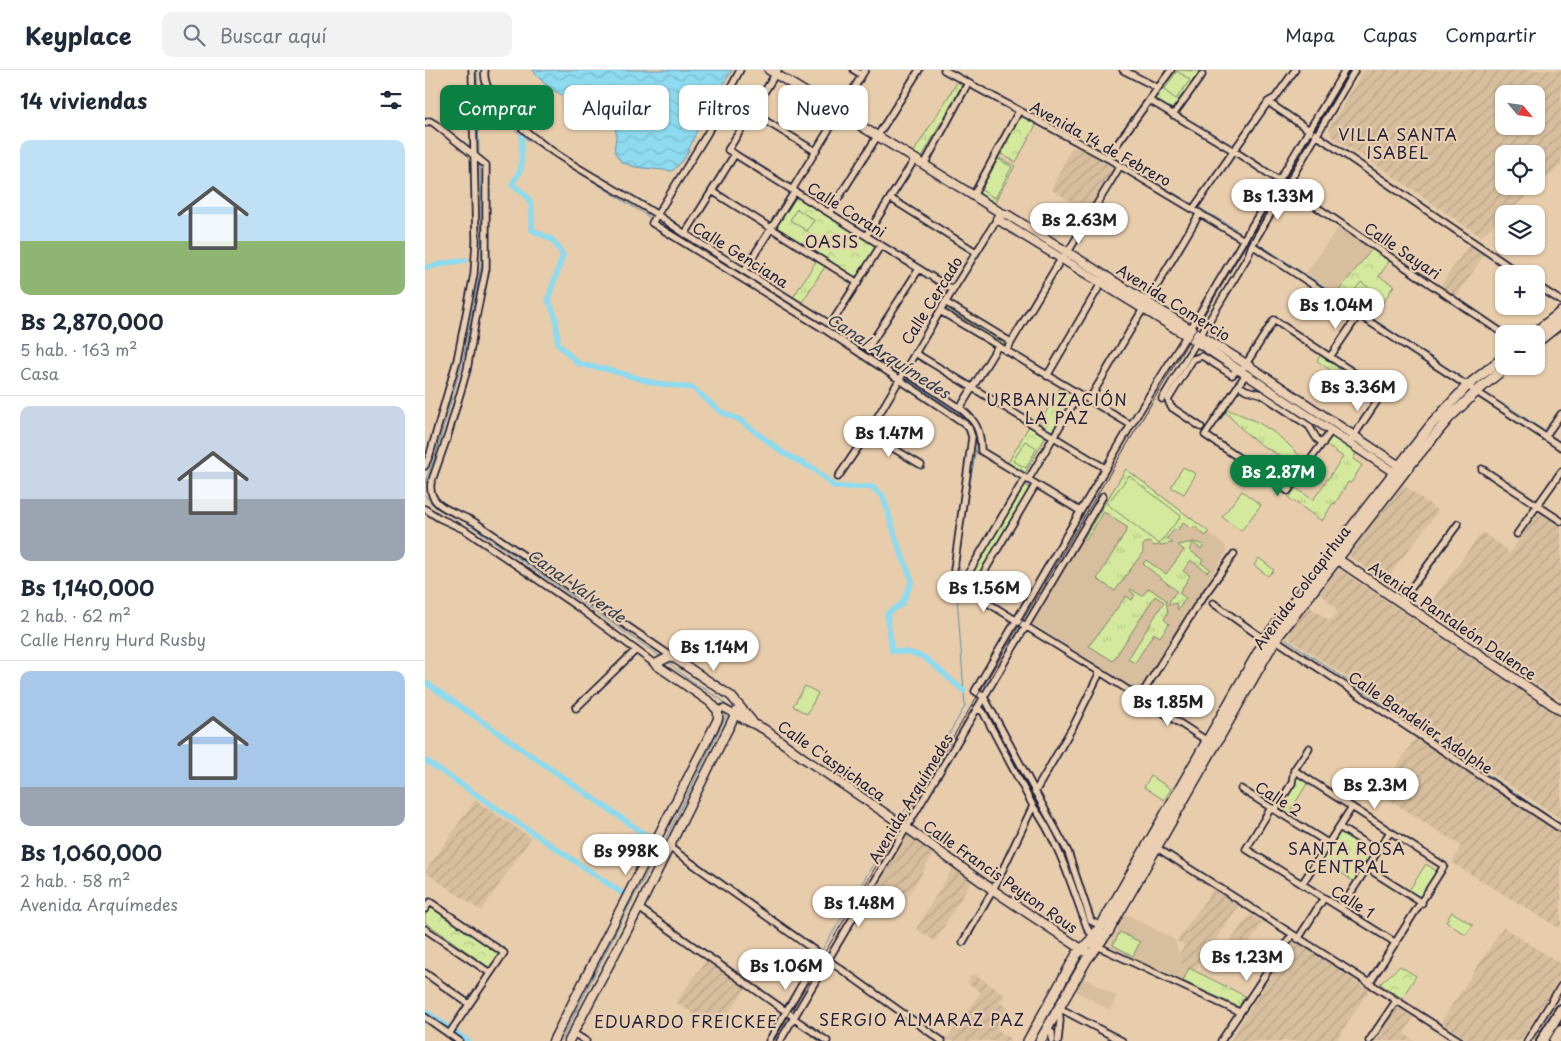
<!DOCTYPE html>
<html lang="es">
<head>
<meta charset="utf-8">
<style>
  :root { --surface:#fff; --page:#f2f2f3; --text:#1f2937; --muted:#747a83; --line:#e0e1e3; --accent:#0b8043 }
  body { margin:0; font-family:"Playpen Sans",sans-serif; background:var(--page); color:var(--text); height:100vh; display:flex; flex-direction:column; font-size:19px; white-space:nowrap }
  * { box-sizing:border-box; margin:0 }
  p { font-size:16px; color:var(--muted) }
  .icon { flex:none; width:28px; height:28px; fill:none; stroke:currentColor; stroke-width:2; stroke-linecap:round; stroke-linejoin:round }
  .map { position:relative; flex:1; overflow:hidden }
  .drawer { display:flex; flex-direction:column; background:var(--surface); width:425px }
  .drawer>* { flex:none }
  .top-card { position:absolute; left:15px; top:15px; width:475px; height:45px; display:flex; gap:10px }
  .needle { width:32px; rotate:119deg }
  .controls { position:absolute; left:1070px; top:15px; display:grid; gap:10px }
  .controls a { display:grid; place-items:center; width:50px; height:50px; border-radius:10px; background:var(--surface); box-shadow:0 1px 4px #0004; font-size:25px }
  .price { position:absolute; translate:-50% -42px; padding:0 11px; border-radius:18px; background:#fff; color:#222; font-size:16px; line-height:32px; filter:drop-shadow(0 1px 2px #0008) }
  .price::after { content:''; position:absolute; left:50%; top:30px; width:15px; height:11px; margin-left:-8px; background:inherit; clip-path:polygon(0 0,100% 0,50% 100%) }
  .price.on { background:var(--accent); color:#fff }
  ul { padding:0; list-style:none }
  li { display:grid; align-content:center; gap:10px; height:265px; padding:0 20px }
  li+li { border-top:1px solid var(--line) }
  li span { display:grid; place-items:center; height:155px; border-radius:10px; color:#555 }
  li>.icon { margin-inline-start:auto }
  span .icon { width:90px; height:90px; fill:#fffc; stroke-width:1 }
  li b { font-size:21px }
  h2 { display:flex; justify-content:space-between; align-items:center; height:60px; padding:0 20px; font-size:21px }
  .chip { padding:0 18px; border-radius:10px; background:var(--surface); box-shadow:0 1px 4px #0004; font-size:18px; line-height:45px }
  .chip.on { background:var(--accent); color:#fff }
  header { display:flex; align-items:center; gap:30px; box-sizing:border-box; height:70px; padding:0 25px; background:var(--surface); border-bottom:1px solid var(--line) }
  header strong { font-size:24px }
  nav { display:flex; gap:28px; margin-inline-start:auto; font-size:18px }
  .search { width:350px; height:45px; background:var(--page); display:flex; align-items:center; gap:12px; box-sizing:border-box; padding:0 18px; border-radius:10px; color:var(--muted); font-size:19px }
  main { display:flex; flex:1; min-height:0 }
  .map>svg:first-child { display:block }
  .built { fill:#d7be9e }
  .industrial { fill:url(#industrial-furrows); fill-rule:evenodd }
  .grass { fill:url(#grass-tufts); stroke:#7b866c }
  .park { fill:url(#park-crowns); stroke:#7b866c }
  .pitch { fill:#d4e99d; stroke:#7b866c }
  .water { fill:url(#water-waves); stroke:#6390a7 }
  .lines { fill:none; stroke-linecap:round; stroke-linejoin:round }
  .stream { stroke:#6390a7; stroke-width:1 }
  .canal { stroke:#8edaef; stroke-width:5.5 }
  .minor-casing { stroke:#22223b; stroke-width:9 }
  .tertiary-casing { stroke:#22223b; stroke-width:11 }
  .secondary-casing { stroke:#22223b; stroke-width:12 }
  .primary-casing { stroke:#22223b; stroke-width:12 }
  .trunk-casing { stroke:#22223b; stroke-width:14 }
  .minor { stroke:#eacfb2; stroke-width:5.5 }
  .tertiary { stroke:#eacfb2; stroke-width:8 }
  .secondary { stroke:#eacfb2; stroke-width:9 }
  .primary { stroke:#eacfb2; stroke-width:9 }
  .trunk { stroke:#eacfb2; stroke-width:10 }
  .tram { stroke:#22223b; stroke-width:1 }
  .labels { text-anchor:middle; dominant-baseline:central; stroke-width:4.5; stroke-linejoin:round; paint-order:stroke }
  .street-label { font-size:15px; fill:#22223b; stroke:#eacfb2 }
  .neighbourhood-label { font-size:16px; letter-spacing:1px; fill:#22223b; stroke:#eacfb2 }
  .water-label { font-size:16px; font-style:italic; fill:#323e56; stroke:#eacfb2 }
</style>
</head>
<body>
<header>
<strong>Keyplace</strong>
<div class="search"><svg class="icon" aria-label="search" viewBox="0 0 24 24"><circle cx="10" cy="10" r="6"/><path d="M15 15l6 6"/></svg>Buscar aquí</div>
<nav><a>Mapa</a><a>Capas</a><a>Compartir</a></nav>
</header>
<main>
<section class="drawer">
<h2>14 viviendas<svg class="icon" aria-label="filters" viewBox="0 0 24 24"><path d="M4 7h16M4 17h16"/><circle cx="9" cy="7" r="2"/><circle cx="15" cy="17" r="2"/></svg></h2>
<ul>
<li><span style="background:linear-gradient(#bfe0f5 65%,#8fb573 0)"><svg class="icon" aria-label="home" viewBox="0 0 24 24"><path d="M3 11l9-7 9 7M6 9v11h12V9"/></svg></span><div><b>Bs 2,870,000</b><p>5 hab. · 163 m²</p><p>Casa</p></div></li>
<li><span style="background:linear-gradient(#c9d6e8 60%,#9aa5b1 0)"><svg class="icon" aria-label="home" viewBox="0 0 24 24"><path d="M3 11l9-7 9 7M6 9v11h12V9"/></svg></span><div><b>Bs 1,140,000</b><p>2 hab. · 62 m²</p><p>Calle Henry Hurd Rusby</p></div></li>
<li><span style="background:linear-gradient(#a9c7e8 75%,#9aa5b1 0)"><svg class="icon" aria-label="home" viewBox="0 0 24 24"><path d="M3 11l9-7 9 7M6 9v11h12V9"/></svg></span><div><b>Bs 1,060,000</b><p>2 hab. · 58 m²</p><p>Avenida Arquímedes</p></div></li>
</ul>
</section>
<div class="map">
<svg width="1136" height="971" viewBox="0 0 1136 971">
  <defs>
    <pattern id="industrial-furrows" width="10" height="10" patternUnits="userSpaceOnUse" patternTransform="scale(1.25)"><rect width="10" height="10" fill="#d7be9e"/><path d="M-1 1l2-2M0 10L10 0M9 11l2-2" fill="none" stroke="#b8a389"/></pattern>
    <pattern id="grass-tufts" width="24" height="20" patternUnits="userSpaceOnUse" patternTransform="scale(1.25)"><rect width="24" height="20" fill="#d4e99d"/><path d="M3 7l-1-3M5 7V3M7 7l1-3M15 17l-1-3M17 17v-4M19 17l1-3" fill="none" stroke="#b6c888"/></pattern>
    <pattern id="park-crowns" width="20" height="18" patternUnits="userSpaceOnUse" patternTransform="scale(1.25)"><rect width="20" height="18" fill="#d4e99d"/><path d="M2 6a3 3 0 1 1 6 0M12 15a3 3 0 1 1 6 0" fill="none" stroke="#b6c888"/></pattern>
    <pattern id="water-waves" width="16" height="10" patternUnits="userSpaceOnUse" patternTransform="scale(1.25)"><rect width="16" height="10" fill="#8edaef"/><path d="M0 5q4-4 8 0t8 0" fill="none" stroke="#7abbce"/></pattern>
  </defs>
  <rect width="100%" height="100%" fill="#e8cdac"/>
  <filter id="ink" filterUnits="userSpaceOnUse"><feTurbulence type="fractalNoise" baseFrequency=".02" numOctaves="2"/><feDisplacementMap in="SourceGraphic" scale="10" xChannelSelector="R" yChannelSelector="G"/><feConvolveMatrix kernelMatrix="1 2 1 2 8 2 1 2 1" color-interpolation-filters="sRGB"/></filter>
  <g filter="url(#ink)">
    <path class="built" d="M 914,156 L 946,179 L 911,224 L 881,203 Z
      M 701,399 L 801,476 L 800,479 L 802,481 L 725,603 L 714,619 L 711,620 L 608,554 L 675,439 Z
      M 701,844 L 750,870 L 757,895 L 764,898 L 758,911 L 684,876 Z
      M 658,908 L 692,926 L 685,940 L 651,921 Z"/>
    <path class="industrial" d="M 939,0 L 1136,0 L 1136,95 L 1081,144 L 1079,144 L 1079,146 L 1056,166 L 1052,164 L 959,100 L 906,66 L 904,58 ZM 1079,24 L 1111,24 L 1111,56 L 1079,56 ZM 1079,84 L 1111,84 L 1111,116 L 1079,116 Z
      M 652,77 L 688,97 L 688,99 L 663,142 L 626,119 L 646,79 Z
      M 1044,174 L 1059,185 L 1031,227 L 1015,216 Z
      M 978,414 L 1013,441 L 960,511 L 924,486 L 925,482 Z
      M 1115,441 L 1136,455 L 1136,630 L 1051,575 L 1053,572 L 1028,554 L 1026,556 L 1002,538 L 1057,462 L 1083,480 L 1081,482 L 1084,484 Z
      M 915,500 L 1136,647 L 1136,749 L 865,569 L 863,562 L 883,536 L 905,551 L 913,542 L 910,540 L 911,538 L 902,531 L 903,530 L 894,523 L 912,501 Z
      M 991,667 L 1136,764 L 1136,855 L 1134,858 L 1027,793 L 1036,776 L 954,723 Z
      M 50,730 L 106,768 L 56,841 L 0,802 Z
      M 483,766 L 486,766 L 509,783 L 472,845 L 445,828 Z
      M 529,796 L 543,805 L 542,808 L 547,810 L 510,871 L 491,859 Z
      M 788,819 L 814,835 L 769,901 L 757,895 L 754,884 L 760,875 L 752,871 Z
      M 825,844 L 838,853 L 813,889 L 799,880 Z
      M 1078,857 L 1136,894 L 1136,906 L 1095,971 L 1045,971 L 1016,952 Z
      M 867,872 L 874,873 L 944,920 L 911,971 L 805,971 Z
      M 282,889 L 322,917 L 291,960 L 251,932 Z
      M 548,903 L 580,925 L 575,933 L 584,939 L 571,959 L 586,969 L 585,971 L 524,971 L 521,970 L 556,922 L 542,913 Z
      M 973,938 L 988,948 L 979,964 L 990,971 L 949,971 L 970,939 Z"/>
    <path class="grass" d="M 533,11 L 537,14 L 536,17 L 497,87 L 495,88 L 488,83 Z
      M 392,190 L 401,195 L 376,234 L 367,229 Z
      M 519,238 L 582,274 L 581,276 L 518,240 Z
      M 801,339 C 837,352 855,363 880,392 L 879,395 C 843,383 824,369 800,341 Z
      M 910,366 L 932,381 L 928,389 L 937,395 L 926,413 L 923,412 L 910,434 L 908,433 L 897,451 L 864,428 L 871,418 L 888,430 L 918,387 L 901,375 L 906,368 Z
      M 701,399 L 784,462 L 781,466 L 769,456 L 767,459 L 758,453 L 752,461 L 750,459 L 742,468 L 748,473 L 729,476 L 725,472 L 720,473 L 718,475 L 718,482 L 690,521 L 672,509 L 703,458 L 679,442 L 661,470 L 659,468 Z
      M 599,415 L 604,417 L 604,421 L 553,506 L 547,504 L 547,501 Z
      M 769,472 L 779,475 L 776,479 L 768,473 L 764,480 L 778,490 L 776,493 L 785,499 L 782,502 L 767,491 L 765,491 L 758,501 L 765,506 L 754,523 L 761,528 L 753,540 L 751,533 L 744,535 L 745,530 L 752,521 L 718,494 L 721,490 L 741,504 L 759,480 L 753,475 Z
      M 724,518 L 741,530 L 743,543 L 739,549 L 744,554 L 735,567 L 729,563 L 710,593 L 703,589 L 739,532 L 730,526 L 688,591 L 664,576 L 701,526 L 707,530 L 710,525 L 705,521 L 706,519 L 717,526 Z
      M 657,885 L 659,886 L 611,971 L 606,971 Z
      M 764,898 L 820,926 L 814,937 L 758,911 Z"/>
    <path class="park" d="M 750,0 L 775,1 L 747,40 L 729,29 Z
      M 595,44 L 612,53 L 591,92 L 576,84 L 575,81 Z
      M 572,87 L 590,96 L 569,133 L 553,122 Z
      M 371,127 L 450,175 L 450,180 L 433,206 L 429,206 L 353,159 L 352,153 L 368,128 Z
      M 948,178 L 965,190 L 954,206 L 969,216 L 947,248 L 911,224 Z
      M 896,284 L 915,296 L 910,303 L 892,291 Z
      M 636,316 L 647,323 L 647,326 L 628,360 L 624,360 L 614,354 Z
      M 604,356 L 621,366 L 600,403 L 583,393 Z
      M 872,707 L 883,712 L 863,745 L 854,739 L 869,716 Z
      M 916,761 L 950,783 L 931,813 L 897,790 Z
      M 7,836 L 75,883 L 65,898 L 0,852 L 0,846 Z
      M 975,896 L 991,906 L 977,928 L 955,914 Z"/>
    <path class="pitch" d="M 752,1 L 765,10 L 751,29 L 739,20 Z
      M 573,89 L 587,97 L 570,128 L 556,120 Z
      M 372,139 L 389,150 L 382,161 L 365,150 Z
      M 936,212 L 954,225 L 946,237 L 927,224 Z
      M 600,371 L 612,378 L 601,398 L 588,391 Z
      M 758,397 L 771,404 L 759,424 L 746,417 Z
      M 704,406 L 756,446 L 734,474 L 682,434 Z
      M 817,421 L 836,435 L 816,461 L 797,447 Z
      M 834,488 L 849,500 L 843,506 L 829,495 Z
      M 380,616 L 393,623 L 382,644 L 368,636 Z
      M 726,706 L 746,719 L 739,730 L 719,717 Z
      M 1001,794 L 1013,802 L 996,830 L 983,822 Z
      M 1027,842 L 1048,855 L 1041,865 L 1021,852 Z
      M 695,862 L 715,872 L 708,886 L 688,875 Z"/>
    <path class="water" d="M 108,0 L 307,0 C 296,18 285,36 275,55 C 265,72 265,87 247,101 L 210,97 L 196,92 C 194,88 191,85 190,82 C 188,73 195,62 188,55 C 165,32 126,29 108,0 Z"/>
    <g class="lines">
      <path class="stream" d="M 52,0 L 54,86
        M 526,0 L 532,4
        M 52,19 L 63,35 L 97,66 L 227,149
        M 623,52 L 676,80
        M 689,88 L 764,132
        M 773,137 L 811,159
        M 230,151 L 474,304
        M 831,172 L 1038,308
        M 478,306 L 542,349 C 548,357 551,363 552,373 L 536,466
        M 1081,335 L 1121,362
        M 1124,364 L 1136,372
        M 0,412 L 10,387 L 39,285 L 57,192 L 55,93
        M 0,425 C 9,440 22,444 38,450 L 236,587
        M 533,493 L 540,516
        M 861,569 L 1136,754
        M 243,592 L 262,608 L 297,630 L 303,638
        M 558,633 L 639,782 L 663,850
        M 475,749 L 540,636 L 531,512
        M 461,773 L 471,755
        M 422,838 L 458,778
        M 397,880 L 419,844
        M 385,899 L 392,888
        M 630,970 L 631,964
        M 136,971 L 207,830 L 238,774 L 302,644"/>
      <path class="canal" d="M 97,66 L 96,99 L 87,115 C 110,128 107,137 107,160 L 128,170 L 138,185 L 123,229 L 131,248 L 133,274 L 154,294 L 185,300 L 229,313 L 268,318 L 296,342 L 315,350 L 358,383 L 389,399 L 410,417 L 447,417 L 458,426 L 472,472 L 487,511 L 477,534 L 462,544 L 467,581 L 483,582 L 499,587 L 539,621
        M 0,198 L 21,193 L 41,190
        M 0,612 L 227,769
        M 0,690 L 200,825
        M 0,941 L 24,958
        M 30,962 L 43,971"/>
      <defs>
        <path id="minor" d="M 60,0 C 56,22 87,50 103,63 C 142,95 189,117 231,144 C 242,151 252,159 262,165 C 353,223 446,278 535,338 C 551,351 556,360 556,381 L 655,441
          M 315,0 L 282,64 L 227,153 L 402,261 L 539,353 L 544,358 L 547,367 L 529,499 L 528,512
          M 353,0 L 303,80 L 528,220
          M 429,0 L 437,5
          M 519,0 L 682,88 L 819,170
          M 698,0 L 733,18
          M 724,30 L 809,81 L 855,111
          M 843,32 L 1095,204
          M 326,42 L 390,81
          M 748,45 L 777,5
          M 0,53 L 5,51 L 10,54 L 61,95 L 61,199 L 52,242 L 42,300 L 23,365 L 6,413 C 2,439 34,442 51,453 L 246,586
          M 682,88 L 746,0
          M 499,95 L 543,13
          M 862,117 L 1079,264
          M 367,120 L 440,0
          M 287,121 L 433,213
          M 548,126 L 594,41
          M 465,128 L 551,182
          M 768,139 L 843,32 L 850,28 L 870,0
          M 404,143 L 494,0
          M 260,164 L 310,84
          M 441,166 L 490,89
          M 827,175 L 1136,377
          M 319,201 L 370,121
          M 1111,215 L 1136,231
          M 520,232 L 586,272
          M 515,241 L 706,355
          M 406,254 L 456,175
          M 443,278 L 494,199
          M 581,281 L 636,189 L 643,182 L 695,96
          M 490,283 L 680,398
          M 905,287 L 934,244
          M 819,297 L 849,250 L 958,322 L 924,373
          M 821,304 L 780,365 L 863,421 L 906,361
          M 622,306 L 681,205
          M 813,315 L 821,320 L 836,324 L 884,356 L 892,369 L 898,373
          M 737,329 L 823,186 L 827,175 L 930,0
          M 664,330 L 775,143
          M 535,338 L 573,276
          M 776,357 L 746,337 L 743,330 L 768,289 L 777,286 L 807,305 L 813,299
          M 443,363 L 496,395
          M 1120,367 L 1136,344
          M 0,396 L 5,384 L 32,290 L 49,204 L 51,171 L 47,0
          M 1057,399 L 1136,451
          M 413,407 L 443,363 L 515,241 L 572,149
          M 600,408 L 541,507 L 552,514 L 611,414
          M 603,410 L 654,324
          M 0,439 L 14,448 L 40,460 L 154,538 L 230,594
          M 1092,464 L 1136,402
          M 537,517 L 675,602 L 784,672
          M 976,532 L 1033,454
          M 788,533 L 840,570
          M 848,568 L 1136,759
          M 715,627 L 773,534 L 809,484
          M 151,638 L 211,580
          M 552,638 L 558,642 L 608,736 C 635,773 647,818 663,860 L 669,866
          M 293,641 L 298,638 L 311,645
          M 869,700 L 1019,796 L 944,914
          M 816,719 L 903,773
          M 610,722 L 650,653 L 675,602
          M 846,738 L 821,779 L 971,873
          M 850,740 L 867,713 L 869,700 L 884,678
          M 914,757 L 953,781
          M 729,776 L 1035,971
          M 244,777 L 517,971
          M 942,798 L 997,833
          M 877,814 L 927,737
          M 214,838 L 369,947
          M 916,838 L 965,762
          M 0,839 L 5,832 L 79,883 L 24,964
          M 676,856 L 666,851 L 643,782 L 559,627 L 550,621 L 706,355 L 766,258 L 920,0
          M 0,859 L 65,903
          M 873,869 L 899,828
          M 538,872 L 568,820 L 608,736
          M 672,876 L 814,942
          M 0,903 L 44,934
          M 634,938 L 697,971
          M 0,947 L 34,971
          M 368,948 L 402,971
          M 622,959 L 627,963 L 627,971
          M 148,963 L 161,971
          M 344,971 L 379,911
          M 355,971 L 678,426
          M 633,971 L 635,951 L 634,938
          M 796,971 L 867,865
          M 944,971 L 971,931
          M 1102,971 L 1136,916"/>
        <path id="tertiary" d="M 344,0 L 490,89 L 576,143 L 583,145 L 821,294 L 979,399
          M 576,143 L 572,149 L 761,265 L 973,405
          M 311,645 L 339,659 L 377,687 L 482,758 L 568,820 L 661,882
          M 128,971 L 293,649 L 293,641 L 285,632 L 230,594 L 246,586 L 306,626 L 327,651
          M 144,971 L 214,838 L 312,641"/>
        <path id="secondary" d="M 906,485 L 1136,640"/>
        <path id="primary" d="M 1108,264 L 1136,242
          M 1111,273 L 1136,253
          M 603,971 L 652,884 L 665,871 L 676,856 L 843,565 L 1006,355 L 1042,316 L 1079,287
          M 615,971 L 662,889 L 683,862 L 850,570 L 981,400 L 1024,348 L 1051,322 L 1082,296"/>
        <path id="trunk" d="M 1117,971 L 1136,940
          M 1130,971 L 1136,961"/>
      </defs>
      <use href="#minor" class="minor-casing"/>
      <use href="#tertiary" class="tertiary-casing"/>
      <use href="#secondary" class="secondary-casing"/>
      <use href="#primary" class="primary-casing"/>
      <use href="#trunk" class="trunk-casing"/>
      <use href="#minor" class="minor"/>
      <use href="#tertiary" class="tertiary"/>
      <use href="#secondary" class="secondary"/>
      <use href="#primary" class="primary"/>
      <use href="#trunk" class="trunk"/>
      <path class="tram" d="M 347,971 L 925,0"/>
    </g>
  </g>
  <g class="labels">
    <g class="street-label">
      <text transform="translate(676 73) rotate(29)">Avenida 14 de Febrero</text>
      <text transform="translate(422 139) rotate(32)">Calle Corani</text>
      <text transform="translate(978 180) rotate(34)">Calle Sayari</text>
      <text transform="translate(316 184) rotate(32)">Calle Genciana</text>
      <text transform="translate(506 230) rotate(-58)">Calle Cercado</text>
      <text transform="translate(749 232) rotate(32)">Avenida Comercio</text>
      <text transform="translate(876 517) rotate(-53)">Avenida Colcapirhua</text>
      <text transform="translate(1028 550) rotate(34)">Avenida Pantaleón Dalence</text>
      <text transform="translate(996 652) rotate(34)">Calle Bandelier Adolphe</text>
      <text transform="translate(407 690) rotate(35)">Calle C'aspichaca</text>
      <text transform="translate(485 728) rotate(-59)">Avenida Arquímedes</text>
      <text transform="translate(854 728) rotate(32)">Calle 2</text>
      <text transform="translate(576 806) rotate(35)">Calle Francis Peyton Rous</text>
      <text transform="translate(928 831) rotate(32)">Calle 1</text>
    </g>
    <g class="neighbourhood-label">
      <text x="973" y="64">VILLA SANTA<tspan x="973" dy="18">ISABEL</tspan></text>
      <text x="407" y="171">OASIS</text>
      <text x="632" y="329">URBANIZACIÓN<tspan x="632" dy="18">LA PAZ</tspan></text>
      <text x="922" y="778">SANTA ROSA<tspan x="922" dy="18">CENTRAL</tspan></text>
      <text x="497" y="949">SERGIO ALMARAZ PAZ</text>
      <text x="261" y="951">EDUARDO FREICKEE</text>
    </g>
    <g class="water-label">
      <text transform="translate(464 285) rotate(33)">Canal Arquímedes</text>
      <text transform="translate(152 515) rotate(35)">Canal Valverde</text>
    </g>
  </g>
</svg>
<div class="controls">
<a><svg class="needle" viewBox="-14 -14 28 28"><path d="M0-13l5 13h-10z" fill="#e53935"/><path d="M0 13l5-13h-10z" fill="#747a83"/></svg></a>
<a><svg class="icon" aria-label="locate" viewBox="0 0 24 24"><circle cx="12" cy="12" r="6"/><path d="M12 2v4M12 18v4M2 12h4M18 12h4"/></svg></a>
<a><svg class="icon" aria-label="layers" viewBox="0 0 24 24"><path d="M12 4l9 5-9 5-9-5zM3 14l9 5 9-5"/></svg></a>
<a>+</a>
<a>−</a>
</div>
<b class="price" style="left:853px;top:151px">Bs 1.33M</b>
<b class="price" style="left:654px;top:175px">Bs 2.63M</b>
<b class="price" style="left:911px;top:260px">Bs 1.04M</b>
<b class="price" style="left:933px;top:342px">Bs 3.36M</b>
<b class="price" style="left:464px;top:388px">Bs 1.47M</b>
<b class="price on" style="left:853px;top:427px">Bs 2.87M</b>
<b class="price" style="left:559px;top:543px">Bs 1.56M</b>
<b class="price" style="left:289px;top:602px">Bs 1.14M</b>
<b class="price" style="left:743px;top:657px">Bs 1.85M</b>
<b class="price" style="left:950px;top:740px">Bs 2.3M</b>
<b class="price" style="left:201px;top:806px">Bs 998K</b>
<b class="price" style="left:434px;top:858px">Bs 1.48M</b>
<b class="price" style="left:822px;top:912px">Bs 1.23M</b>
<b class="price" style="left:361px;top:921px">Bs 1.06M</b>
<div class="top-card">
<a class="chip on">Comprar</a>
<a class="chip">Alquilar</a>
<a class="chip">Filtros</a>
<a class="chip">Nuevo</a>
</div>
</div>
</main>
</body>
</html>
